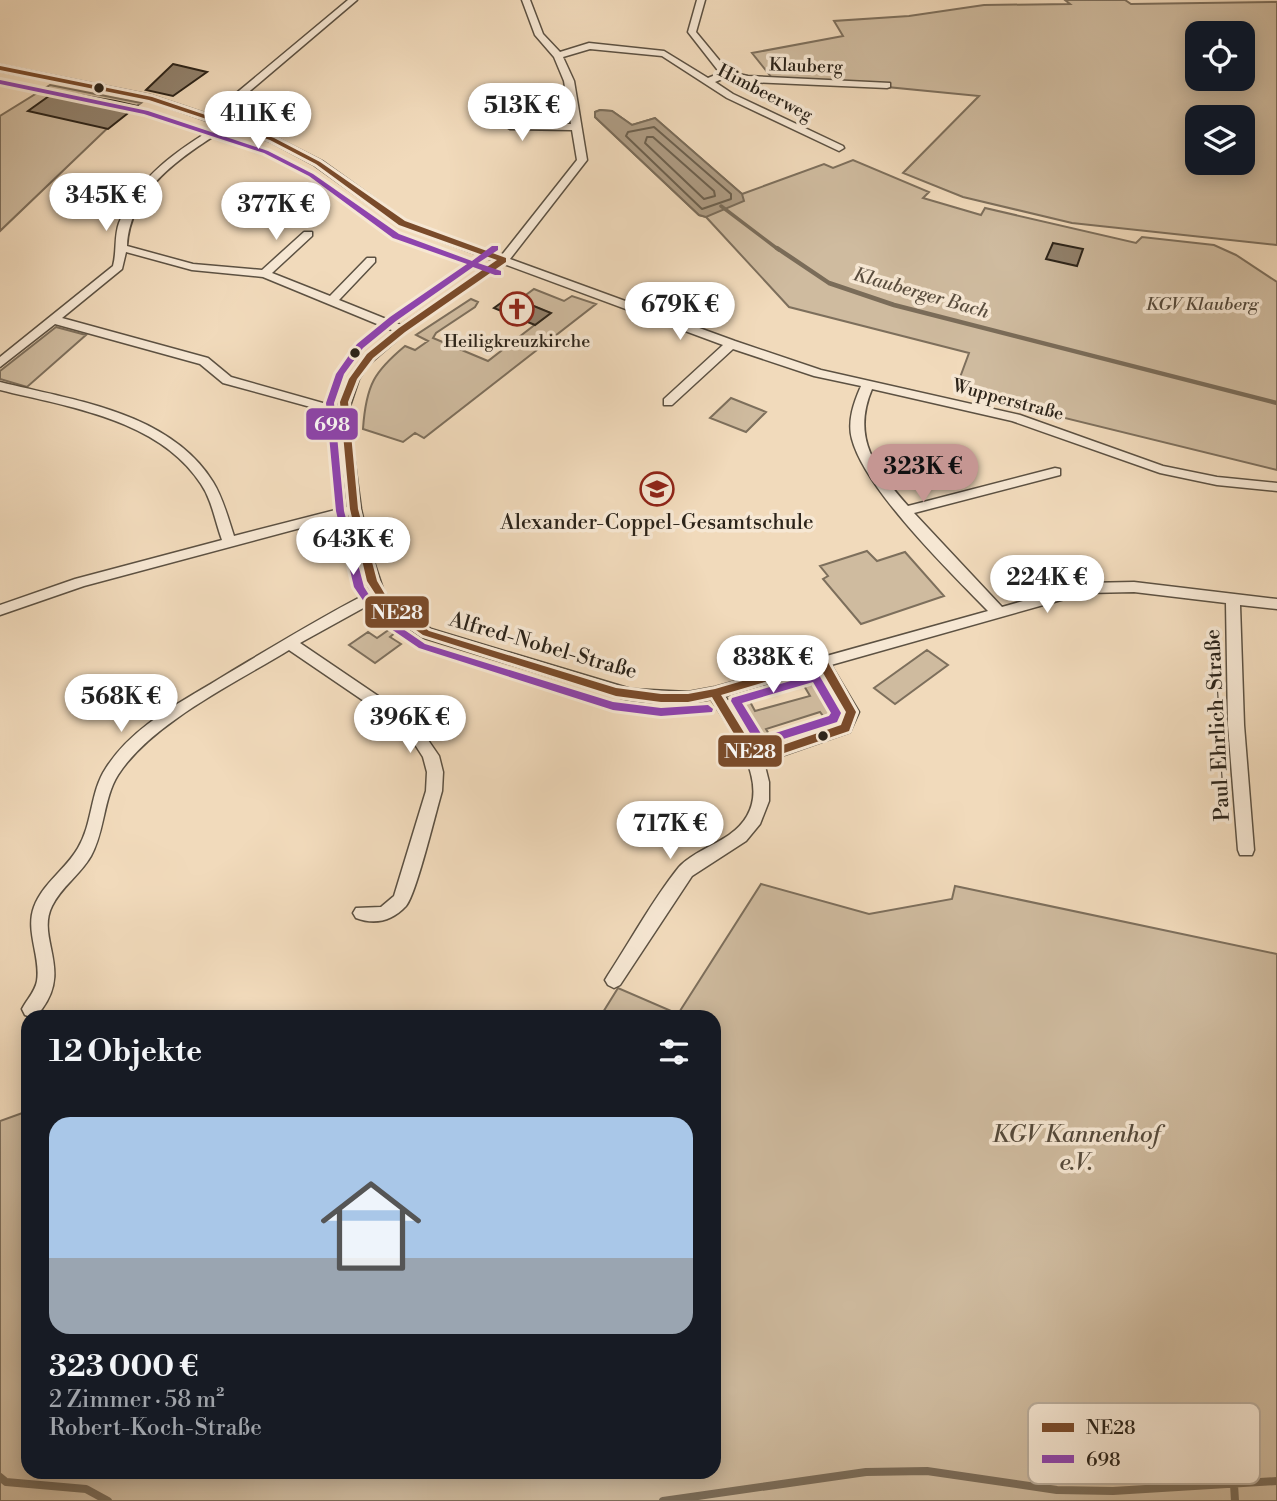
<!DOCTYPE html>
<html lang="de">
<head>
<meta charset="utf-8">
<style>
  :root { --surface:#171b24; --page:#242831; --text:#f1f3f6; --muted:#9ea1a6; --line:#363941; --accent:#c59692 }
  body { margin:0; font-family:"Libre Bodoni",serif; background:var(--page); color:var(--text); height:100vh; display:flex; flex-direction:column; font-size:26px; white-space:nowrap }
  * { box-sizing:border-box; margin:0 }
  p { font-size:23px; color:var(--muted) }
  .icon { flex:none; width:38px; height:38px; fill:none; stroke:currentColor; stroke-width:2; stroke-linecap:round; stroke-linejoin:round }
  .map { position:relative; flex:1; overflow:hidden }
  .panel { position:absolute; left:21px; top:1010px; width:700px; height:469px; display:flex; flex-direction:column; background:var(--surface); border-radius:21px; box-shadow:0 4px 18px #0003 }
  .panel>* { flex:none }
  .fabs { position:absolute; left:1185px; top:21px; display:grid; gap:14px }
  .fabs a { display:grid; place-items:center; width:70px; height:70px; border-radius:14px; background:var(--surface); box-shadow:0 4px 18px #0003; font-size:35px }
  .price { position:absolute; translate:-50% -60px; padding:0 16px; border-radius:24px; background:#fff; color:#222; font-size:23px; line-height:46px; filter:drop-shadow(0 2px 4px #0008) }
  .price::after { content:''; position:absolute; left:50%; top:42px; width:21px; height:16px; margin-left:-10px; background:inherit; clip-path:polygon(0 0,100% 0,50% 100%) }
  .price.active { background:var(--accent); color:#111 }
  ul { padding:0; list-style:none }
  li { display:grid; align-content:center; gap:14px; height:371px; padding:0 28px }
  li+li { border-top:2px solid var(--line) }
  li span { display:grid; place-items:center; height:217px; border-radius:21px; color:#555 }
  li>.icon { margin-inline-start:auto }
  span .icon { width:126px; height:126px; fill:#fffc; stroke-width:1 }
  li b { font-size:30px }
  h2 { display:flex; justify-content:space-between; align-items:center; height:84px; padding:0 28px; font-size:30px }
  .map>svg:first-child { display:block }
  .green { fill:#cfbb9f; stroke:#7d6f5c; stroke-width:2; fill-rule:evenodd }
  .water { fill:#ae9c84; stroke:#7a6c59; stroke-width:2 }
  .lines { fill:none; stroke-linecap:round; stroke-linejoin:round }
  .shore { stroke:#6c604e; stroke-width:2 }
  .stream-far2 { stroke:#7a6c59; stroke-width:3.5 }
  .stream-far1 { stroke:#7a6c59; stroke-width:4.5 }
  .stream { stroke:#7a6c59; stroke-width:8 }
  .building { fill:#92826d; stroke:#2b2319; stroke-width:2 }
  .street-casing { stroke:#5c5142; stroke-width:3 }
  .street { fill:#f6e7d3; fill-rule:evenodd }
  .bus-1-casing { stroke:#f6e7d3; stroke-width:6 }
  .bus-2-casing { stroke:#f6e7d3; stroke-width:6 }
  .bus-1 { fill:#7a4b2a; fill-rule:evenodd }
  .bus-2 { fill:#8e44ad; fill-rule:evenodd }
  .bus-dot { fill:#2b2319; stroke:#f6e7d3; stroke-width:2.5 }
  .labels { text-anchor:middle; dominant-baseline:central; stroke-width:7; stroke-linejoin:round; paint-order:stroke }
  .far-street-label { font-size:18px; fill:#2b2319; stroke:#f6e7d3 }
  .far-park-label { font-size:18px; font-style:italic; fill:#54493a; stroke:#f6e7d3 }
  .far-poi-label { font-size:18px; fill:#2b2319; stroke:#f6e7d3 }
  .far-water-label { font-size:19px; font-style:italic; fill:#594d3e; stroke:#f6e7d3 }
  .poi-label { font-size:21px; fill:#2b2319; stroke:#f6e7d3 }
  .street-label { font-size:21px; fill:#2b2319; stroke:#f6e7d3 }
  .near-park-label { font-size:24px; font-style:italic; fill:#54493a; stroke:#f6e7d3 }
  .key { fill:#f6e7d3; stroke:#b9ac9b; stroke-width:2 }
  .key-label { font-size:19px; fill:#2b2319 }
  .line-badge { stroke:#f6e7d3; stroke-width:2.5 }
  .badge-label { font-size:19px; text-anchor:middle; font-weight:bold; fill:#fff }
</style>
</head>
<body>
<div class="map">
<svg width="1277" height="1501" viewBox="0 0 1277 1501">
  <rect width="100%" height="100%" fill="#f1dabb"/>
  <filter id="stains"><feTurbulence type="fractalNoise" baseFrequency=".00286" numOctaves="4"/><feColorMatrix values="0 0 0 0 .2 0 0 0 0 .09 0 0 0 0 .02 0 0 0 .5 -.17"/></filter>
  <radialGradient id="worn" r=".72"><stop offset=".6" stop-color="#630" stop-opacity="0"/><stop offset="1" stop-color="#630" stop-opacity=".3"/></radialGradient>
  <path class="green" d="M 1065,0 L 1125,0 L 1131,4 L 1277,2 L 1277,245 L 1072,223 L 963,197 L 903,173 L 979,96 L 887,87 L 886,84 L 772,78 L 752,53 L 843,36 L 834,21 L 909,16 L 984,5 L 1070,4 ZM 1197,33 L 1242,33 L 1242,79 L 1197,79 ZM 1197,117 L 1242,117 L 1242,163 L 1197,163 Z
    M 50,85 L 141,103 L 116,120 L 0,231 L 0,116 Z
    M 600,110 L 612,111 L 632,125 L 655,118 L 742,194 L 824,164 L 833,168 L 853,160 L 929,192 L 923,198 L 981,215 L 985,208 L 1136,243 L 1142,237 L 1214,245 L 1236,255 L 1277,282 L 1277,470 L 955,391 L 969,353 L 789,307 L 706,217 L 699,215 L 595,117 L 595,112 Z
    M 534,289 L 564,301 L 572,296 L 596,304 L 424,438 L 415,433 L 403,442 L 363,429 C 366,384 375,371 405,346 L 415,350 L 428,341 L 416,335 L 471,299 L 478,302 L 475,307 L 436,333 L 433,338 L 488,361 L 550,313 L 519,300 Z
    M 56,327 L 86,335 L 27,387 L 0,379 L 0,371 Z
    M 731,398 L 766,412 L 746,432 L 710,418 Z
    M 867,551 L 877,561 L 905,552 L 944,596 L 861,624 L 823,579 L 828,576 L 820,566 Z
    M 390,629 L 396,632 L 390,637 L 401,644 L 375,663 L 349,645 L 368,632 L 377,638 Z
    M 927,650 L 948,665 L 895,704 L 874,688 Z
    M 803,684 L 821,686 L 839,713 L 829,724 L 820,712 L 766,729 L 773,741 L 765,744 C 747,731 740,723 739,701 L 748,698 L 755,711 L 810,696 Z
    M 761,884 L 869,914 L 952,899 L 955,886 L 1277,954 L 1277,1501 L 0,1501 L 0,1121 L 28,1111 L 28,1472 L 714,1472 L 714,1017 L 600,1017 L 618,988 L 678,1014 Z"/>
  <path class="water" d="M 600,110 L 612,111 L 632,125 L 655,118 L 742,194 L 744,201 L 706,217 L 699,215 L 595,117 L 595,112 Z"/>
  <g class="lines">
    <path class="shore" d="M 654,127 L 731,194 L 731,199 L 702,209 L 626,136 L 628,132 Z
      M 647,137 L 653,137 L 714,191 L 715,196 L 704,199 L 645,143 Z"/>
    <path class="stream-far2" d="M 721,206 L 779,250"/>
    <path class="stream-far1" d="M 777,248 L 829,283 L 894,305 L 1277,403"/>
    <path class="stream" d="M 0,1477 L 6,1482 L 86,1489 L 108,1501
      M 1234,1484 L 1235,1501
      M 663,1501 L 866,1472 L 927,1471 L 1057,1490 L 1113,1491 L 1277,1481"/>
  </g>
  <path class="building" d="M 173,64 L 207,72 L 173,96 L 146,90 Z
    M 56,91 L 115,101 L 137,106 L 108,129 L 28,111 Z
    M 1053,243 L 1083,249 L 1077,266 L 1046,259 Z
    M 509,297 L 519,300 L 551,313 L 535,325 L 494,308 Z"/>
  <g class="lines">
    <defs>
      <path id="street" d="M 348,0 L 357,0 L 218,118 L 275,137 L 322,161 L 406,221 L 501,256 L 577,160 L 572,130 L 510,129 L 475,109 L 483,107 L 512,123 L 571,124 L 564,81 L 554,57 L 535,35 L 522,0 L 530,0 L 543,34 L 560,52 L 589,43 L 664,51 L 708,78 L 720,73 L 688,32 L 697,0 L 705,0 L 696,32 L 729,72 L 748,76 L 890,83 L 890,87 L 887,88 L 748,82 L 727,77 L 715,82 L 733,94 L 843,146 L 844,148 L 839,151 L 727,98 L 662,56 L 590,49 L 563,57 L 574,81 L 587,160 L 510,259 L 735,341 L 821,370 L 1020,415 L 1163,466 L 1217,477 L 1277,483 L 1277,491 L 1217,485 L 1160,473 L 1012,421 L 872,389 C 851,439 876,469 908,506 L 1055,468 L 1060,469 L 1060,475 L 914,513 L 1002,607 L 1086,583 L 1134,582 L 1277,599 L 1277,609 L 1240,605 L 1244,725 L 1254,850 L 1252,855 L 1240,855 L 1238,850 L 1228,725 L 1226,603 L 1134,592 L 1086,593 L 831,665 L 859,712 L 850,732 L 764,762 L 769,782 L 769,801 L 760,824 L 746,841 L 692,876 L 620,985 L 614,988 L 608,985 L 605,980 L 608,975 C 631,940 653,899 679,867 C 692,853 713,846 729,835 C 782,798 736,738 711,699 L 688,704 L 631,701 L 421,637 L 394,619 L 376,601 L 300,643 L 415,721 L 439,756 L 443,772 L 442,791 C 436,811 416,895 406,906 C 392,921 375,925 356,918 L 353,913 L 356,908 L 381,907 L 394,896 L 426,791 L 427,772 L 423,757 L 405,729 L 289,650 C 237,682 151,723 118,775 C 103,799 105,831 91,856 C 81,874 61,887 52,906 C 36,938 72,969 42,1009 C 37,1015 33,1018 25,1015 L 22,1009 C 27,999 35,992 37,981 C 41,957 25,931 34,907 C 43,883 66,869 78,848 C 93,823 90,792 106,768 C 134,724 184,701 227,674 C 274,646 321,617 370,592 L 356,550 L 349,515 L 84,586 L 0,615 L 0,605 L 75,579 L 222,540 C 215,521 212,500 201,484 C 159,419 68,407 0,390 L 0,382 C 72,400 170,412 213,482 C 223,498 228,518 234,536 L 347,507 L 336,414 L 223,383 L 200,364 L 55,324 L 0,367 L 0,357 L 113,266 C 117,251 114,237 119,223 C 137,177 179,149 219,125 L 148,100 L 0,71 L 0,65 L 150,95 L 210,115 ZM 228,127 L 269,141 L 314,165 L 398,225 L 495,261 L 401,325 L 339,300 L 375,262 L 375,258 L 367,258 L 330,296 L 272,273 L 312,236 L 312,232 L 304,232 L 262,270 L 193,264 L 127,246 C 130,188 184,155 228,127 ZM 126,252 L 192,270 L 263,277 L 394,331 C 362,358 351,366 337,407 L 231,377 L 208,358 L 62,318 L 122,269 ZM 504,264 L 723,345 L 664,399 L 664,405 L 672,405 L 733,349 L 814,376 L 861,386 C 854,402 847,421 852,439 C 865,489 950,572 988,611 L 715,687 L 688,692 L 631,689 L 431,629 L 404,611 L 384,592 L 370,550 L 361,509 L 348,412 L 359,379 L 369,364 L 406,332 ZM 819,669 L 843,712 L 839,724 L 759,752 L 725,696 Z"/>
    </defs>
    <use href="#street" class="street-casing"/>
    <use href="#street" class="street"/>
    <defs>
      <path id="bus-1" d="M 0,66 L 152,97 L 274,138 L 320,162 L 405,221 L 506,258 L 506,262 L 405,332 L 373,358 L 357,379 L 348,402 L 358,509 L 377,581 L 390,603 L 429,631 L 616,688 L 661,694 L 688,694 L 715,689 L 822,658 L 826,659 L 856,712 L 849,731 L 755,763 L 751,762 L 712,697 L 688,702 L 661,702 L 616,696 L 423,635 L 384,607 L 367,581 L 350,509 L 340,402 L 349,379 L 367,354 L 399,328 L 497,260 L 399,225 L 316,164 L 270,140 L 149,100 L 0,70 ZM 819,666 L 846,712 L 841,725 L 757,754 L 721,695 Z"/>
      <path id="bus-2" d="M 0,80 L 148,111 L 268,151 L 313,174 L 399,234 L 472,261 L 492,246 L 498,246 L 498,250 L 478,263 L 501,271 L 501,275 L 495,275 L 473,267 L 396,321 L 363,348 L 344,374 L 334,403 L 344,511 L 364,587 L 381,614 L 425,644 L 613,702 L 661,708 L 708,705 L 713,709 L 712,712 L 661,716 L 613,710 L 419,648 L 375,618 L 354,587 L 336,511 L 326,403 L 336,374 L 357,344 L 390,317 L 467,264 L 393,238 L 309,176 L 264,153 L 144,114 L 0,84 Z
        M 815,674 L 819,675 L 841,713 L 837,722 L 761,746 L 757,745 L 731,701 L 732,698 ZM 813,682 L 831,713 L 829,716 L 763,737 L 742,703 Z"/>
    </defs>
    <use href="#bus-1" class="bus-1-casing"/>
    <use href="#bus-2" class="bus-2-casing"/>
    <use href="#bus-1" class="bus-1"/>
    <use href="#bus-2" class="bus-2"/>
  </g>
  <defs>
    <symbol id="church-ring" viewBox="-11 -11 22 22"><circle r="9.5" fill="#f6e7d3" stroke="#8f2418" stroke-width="1.5"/><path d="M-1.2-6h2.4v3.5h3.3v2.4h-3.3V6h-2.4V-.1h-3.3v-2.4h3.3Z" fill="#8f2418"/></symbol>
    <symbol id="school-ring" viewBox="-11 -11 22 22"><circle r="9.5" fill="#f6e7d3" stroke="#8f2418" stroke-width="1.5"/><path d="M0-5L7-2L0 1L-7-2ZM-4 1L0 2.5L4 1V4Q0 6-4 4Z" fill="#8f2418"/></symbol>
  </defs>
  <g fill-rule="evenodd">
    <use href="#church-ring" x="498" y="290" width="38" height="38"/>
    <use href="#school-ring" x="638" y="470" width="38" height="38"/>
  </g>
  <g class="bus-dot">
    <circle cx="99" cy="88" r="6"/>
    <circle cx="355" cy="353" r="6"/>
    <circle cx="823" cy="736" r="6"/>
  </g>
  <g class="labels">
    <g class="far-street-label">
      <text transform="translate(806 66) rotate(2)">Klauberg</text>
      <text transform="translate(765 93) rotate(27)">Himbeerweg</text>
      <text transform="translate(1008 400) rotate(15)">Wupperstraße</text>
    </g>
    <g class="far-park-label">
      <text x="1202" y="304">KGV Klauberg</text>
    </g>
    <g class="far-poi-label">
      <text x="517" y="341">Heiligkreuzkirche</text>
    </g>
    <g class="far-water-label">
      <text transform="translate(921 293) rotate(16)">Klauberger Bach</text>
    </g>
    <g class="poi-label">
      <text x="657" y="523">Alexander-Coppel-Gesamtschule</text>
    </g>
    <g class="street-label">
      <text transform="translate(543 646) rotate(16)">Alfred-Nobel-Straße</text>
      <text transform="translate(1218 725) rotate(-93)">Paul-Ehrlich-Straße</text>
    </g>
    <g class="near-park-label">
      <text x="1076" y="1135">KGV Kannenhof<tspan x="1076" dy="28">e.V.</tspan></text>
    </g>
  </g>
  <rect x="1028" y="1403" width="232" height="81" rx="10" class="key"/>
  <rect x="1042" y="1423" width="32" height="9" fill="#7a4b2a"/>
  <rect x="1042" y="1455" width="32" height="8" fill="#8e44ad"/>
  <g class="key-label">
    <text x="1086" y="1434">NE28</text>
    <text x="1086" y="1466">698</text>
  </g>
  <g class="line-badge">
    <rect x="305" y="407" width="54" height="34" rx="7" fill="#8e44ad"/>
    <rect x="364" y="595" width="66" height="34" rx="7" fill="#7a4b2a"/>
    <rect x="717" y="734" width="66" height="34" rx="7" fill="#7a4b2a"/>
  </g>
  <g class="badge-label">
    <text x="332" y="431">698</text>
    <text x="397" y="619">NE28</text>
    <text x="750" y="758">NE28</text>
  </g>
  <rect width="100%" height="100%" filter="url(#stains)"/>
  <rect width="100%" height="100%" fill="url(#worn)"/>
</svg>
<div class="fabs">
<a><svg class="icon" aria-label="locate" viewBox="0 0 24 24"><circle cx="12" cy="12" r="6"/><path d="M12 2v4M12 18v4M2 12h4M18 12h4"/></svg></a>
<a><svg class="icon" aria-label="layers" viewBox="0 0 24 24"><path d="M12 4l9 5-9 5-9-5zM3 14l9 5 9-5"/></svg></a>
</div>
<b class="price" style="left:522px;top:143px">513K €</b>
<b class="price" style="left:258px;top:151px">411K €</b>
<b class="price" style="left:106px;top:233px">345K €</b>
<b class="price" style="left:276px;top:242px">377K €</b>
<b class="price" style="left:680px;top:342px">679K €</b>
<b class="price active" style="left:923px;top:504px">323K €</b>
<b class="price" style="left:353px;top:577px">643K €</b>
<b class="price" style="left:1047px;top:615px">224K €</b>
<b class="price" style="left:773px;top:695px">838K €</b>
<b class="price" style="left:121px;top:734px">568K €</b>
<b class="price" style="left:410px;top:755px">396K €</b>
<b class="price" style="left:670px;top:861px">717K €</b>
<section class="panel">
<h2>12 Objekte<svg class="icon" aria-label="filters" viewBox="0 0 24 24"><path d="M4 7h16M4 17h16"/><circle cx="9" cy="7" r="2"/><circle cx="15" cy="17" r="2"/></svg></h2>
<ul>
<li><span style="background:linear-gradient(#a9c7e8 65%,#9aa5b1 0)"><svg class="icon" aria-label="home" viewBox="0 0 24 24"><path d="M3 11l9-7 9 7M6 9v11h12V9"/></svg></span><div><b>323 000 €</b><p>2 Zimmer · 58 m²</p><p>Robert-Koch-Straße</p></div></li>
</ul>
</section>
</div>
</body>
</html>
